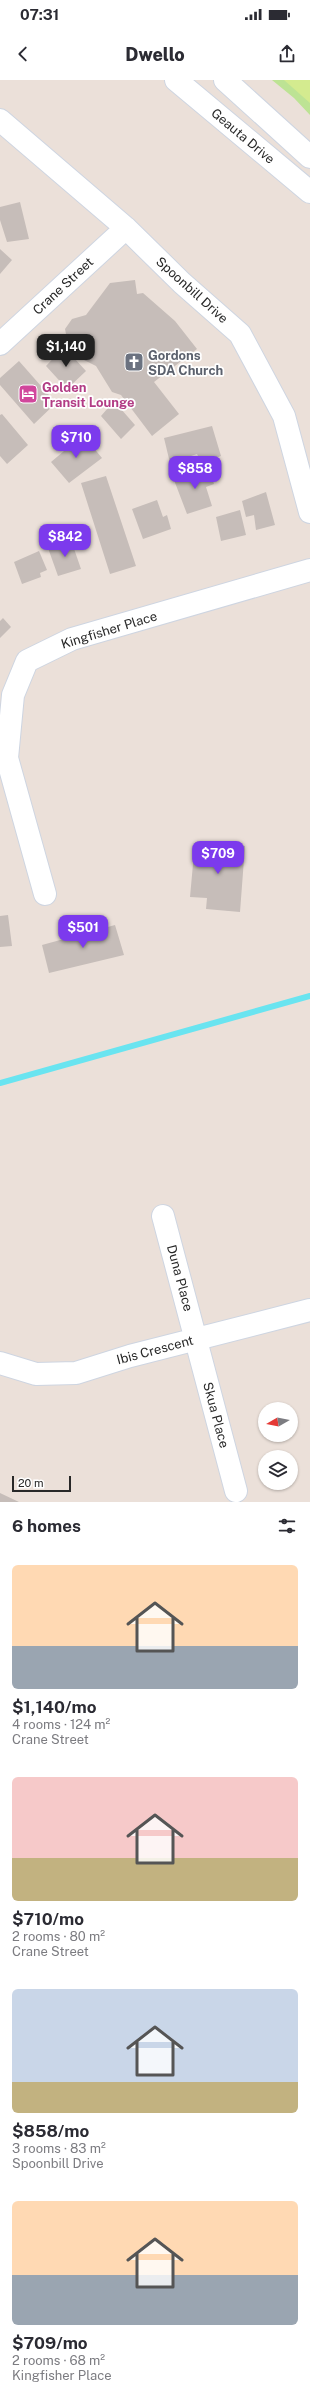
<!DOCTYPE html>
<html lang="en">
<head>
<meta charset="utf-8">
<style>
  :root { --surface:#fff; --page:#f7f7f7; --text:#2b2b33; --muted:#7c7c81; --accent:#7c3aed }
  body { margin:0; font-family:"Public Sans",sans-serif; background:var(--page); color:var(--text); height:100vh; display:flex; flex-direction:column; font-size:15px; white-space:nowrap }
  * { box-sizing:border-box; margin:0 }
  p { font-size:13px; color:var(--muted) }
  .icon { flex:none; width:22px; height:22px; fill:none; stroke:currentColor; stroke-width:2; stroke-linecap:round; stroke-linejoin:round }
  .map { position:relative; height:1422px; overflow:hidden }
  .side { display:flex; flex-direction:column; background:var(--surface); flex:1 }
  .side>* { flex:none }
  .needle { width:26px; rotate:261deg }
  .controls { position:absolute; left:258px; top:1322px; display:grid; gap:8px }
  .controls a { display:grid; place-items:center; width:40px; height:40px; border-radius:50%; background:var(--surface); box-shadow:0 1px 3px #0004; font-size:20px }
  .scale { position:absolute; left:12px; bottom:10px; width:59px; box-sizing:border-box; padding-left:4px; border:2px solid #282828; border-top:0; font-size:11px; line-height:14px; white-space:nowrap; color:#282828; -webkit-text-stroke:3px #fff; paint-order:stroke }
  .price { position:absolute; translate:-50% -34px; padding:0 9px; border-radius:8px; background:var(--accent); color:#fff; font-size:13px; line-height:26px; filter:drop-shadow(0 1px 2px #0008) }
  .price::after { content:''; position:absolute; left:50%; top:24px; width:12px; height:9px; margin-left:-6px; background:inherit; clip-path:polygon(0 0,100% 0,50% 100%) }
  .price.active { background:#222; color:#fff }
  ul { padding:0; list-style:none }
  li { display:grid; align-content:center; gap:8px; height:212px; padding:0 12px }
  li span { display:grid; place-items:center; height:124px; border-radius:6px; color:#555 }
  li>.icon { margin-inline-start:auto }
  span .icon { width:72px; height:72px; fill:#fffc; stroke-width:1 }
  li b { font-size:17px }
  h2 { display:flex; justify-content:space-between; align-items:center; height:48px; padding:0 12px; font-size:17px }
  .status { display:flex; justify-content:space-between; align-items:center; height:28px; padding:0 20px; background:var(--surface); direction:ltr }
  .status svg { height:11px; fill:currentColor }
  header { display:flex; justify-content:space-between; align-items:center; height:52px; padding:0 12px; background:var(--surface); font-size:18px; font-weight:800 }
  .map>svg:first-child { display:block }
  .green { fill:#bde394 }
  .pitch { fill:#d4eb8f }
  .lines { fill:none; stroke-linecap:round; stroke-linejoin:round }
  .stream { stroke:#69e4f0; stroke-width:6 }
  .building { fill:#c6bdb9 }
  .minor-casing { stroke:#ced5e1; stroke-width:24 }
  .secondary-casing { stroke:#ced5e1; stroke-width:24 }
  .minor { stroke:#fff; stroke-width:22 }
  .secondary { stroke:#fff; stroke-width:22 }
  .labels { text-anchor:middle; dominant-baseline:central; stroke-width:3.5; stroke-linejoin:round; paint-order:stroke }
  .street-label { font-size:13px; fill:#282828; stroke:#fff }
  .worship-label { font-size:13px; font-weight:bold; fill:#5b616d; stroke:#fff; text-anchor:start }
  .hotel-label { font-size:13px; font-weight:bold; fill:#b23c85; stroke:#fff; text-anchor:start }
</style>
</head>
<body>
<div class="status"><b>07:31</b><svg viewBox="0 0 49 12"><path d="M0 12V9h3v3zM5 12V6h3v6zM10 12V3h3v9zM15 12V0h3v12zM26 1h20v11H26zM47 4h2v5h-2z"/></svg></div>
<header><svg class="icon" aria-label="back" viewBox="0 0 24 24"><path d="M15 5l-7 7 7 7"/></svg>Dwello<svg class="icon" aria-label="share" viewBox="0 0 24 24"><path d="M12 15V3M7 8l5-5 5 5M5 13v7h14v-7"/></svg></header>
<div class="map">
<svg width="310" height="1422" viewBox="0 0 310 1422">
  <rect width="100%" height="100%" fill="#ebe0d9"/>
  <path class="green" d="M 272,0 L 310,0 L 310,35 L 294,18 Z"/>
  <path class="pitch" d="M 284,0 L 310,0 L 310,23 Z"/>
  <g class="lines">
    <path class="stream" d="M 0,1003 L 310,916"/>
  </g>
  <path class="building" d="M 20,122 L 29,159 L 7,162 L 0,140 L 0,127 Z
    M 0,169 L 12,180 L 0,194 Z
    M 135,200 L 137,214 L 143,213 L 175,241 L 197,269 L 154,302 L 179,334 L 152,356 L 121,315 L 112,312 L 96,286 L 80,278 L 67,259 L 65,249 L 72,239 L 86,235 L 110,203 Z
    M 64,267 L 86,291 L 67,309 L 46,286 Z
    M 19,281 L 56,323 L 34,344 L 0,305 L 0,298 Z
    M 114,321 L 135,345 L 121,359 L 101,336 Z
    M 2,334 L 28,365 L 7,384 L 0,376 L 0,335 Z
    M 212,346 L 221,376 L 202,384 L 197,374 L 170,383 L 164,358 Z
    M 83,355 L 102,378 L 69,403 L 51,382 Z
    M 208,387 L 214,404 L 206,407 L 212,426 L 187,434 L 174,400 Z
    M 106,396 L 136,486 L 110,494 L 81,403 Z
    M 266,412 L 275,445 L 256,450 L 254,435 L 246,437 L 242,421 Z
    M 157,420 L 163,437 L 167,435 L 171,449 L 143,459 L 132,429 Z
    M 240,430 L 246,455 L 221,461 L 216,437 Z
    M 71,460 L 81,489 L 58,496 L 48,468 Z
    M 39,471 L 47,490 L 40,493 L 41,497 L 22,504 L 14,482 Z
    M 3,538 L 11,547 L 0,558 L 0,541 Z
    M 195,762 L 245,766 L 240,832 L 206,829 L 207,818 L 190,817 Z
    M 8,835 L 12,866 L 0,867 L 0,836 Z
    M 115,845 L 124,875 L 49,893 L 42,865 Z
    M 0,1413 L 19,1422 L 0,1422 Z"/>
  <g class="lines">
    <defs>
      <path id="minor" d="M 0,40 L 126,148 L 182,203 L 240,254 L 284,336 L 310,432
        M 0,264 L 126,148
        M 45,814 L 7,678 L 13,615 L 27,581 L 72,559 L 310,490
        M 163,1136 L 236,1411
        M 0,1283 L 36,1294 L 76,1293 L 130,1276 L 310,1230"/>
      <path id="secondary" d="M 176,0 L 310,112
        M 225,0 L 310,77"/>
    </defs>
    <use href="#minor" class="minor-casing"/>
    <use href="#secondary" class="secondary-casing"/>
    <use href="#minor" class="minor"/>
    <use href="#secondary" class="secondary"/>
  </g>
  <defs>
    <symbol id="church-square" viewBox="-11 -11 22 22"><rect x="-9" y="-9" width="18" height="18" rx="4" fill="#6b7280" stroke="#fff"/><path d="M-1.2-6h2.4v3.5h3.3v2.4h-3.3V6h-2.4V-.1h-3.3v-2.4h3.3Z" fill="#fff"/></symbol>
    <symbol id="hotel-square" viewBox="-11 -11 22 22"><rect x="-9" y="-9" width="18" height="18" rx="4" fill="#d1479c" stroke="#fff"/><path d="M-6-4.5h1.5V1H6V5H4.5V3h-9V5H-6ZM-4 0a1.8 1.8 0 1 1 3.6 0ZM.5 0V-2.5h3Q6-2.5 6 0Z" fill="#fff"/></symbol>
  </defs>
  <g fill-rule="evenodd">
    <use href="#church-square" x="123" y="271" width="22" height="22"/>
    <use href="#hotel-square" x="17" y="303" width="22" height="22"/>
  </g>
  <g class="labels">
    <g class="street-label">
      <text transform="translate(243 56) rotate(40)">Geauta Drive</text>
      <text transform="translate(63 206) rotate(-43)">Crane Street</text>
      <text transform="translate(192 210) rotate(42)">Spoonbill Drive</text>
      <text transform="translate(109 550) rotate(-17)">Kingfisher Place</text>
      <text transform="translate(180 1198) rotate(75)">Duna Place</text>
      <text transform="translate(155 1270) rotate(-15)">Ibis Crescent</text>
      <text transform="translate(216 1335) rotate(75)">Skua Place</text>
    </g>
    <g class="worship-label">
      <text x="148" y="275">Gordons<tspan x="148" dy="15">SDA Church</tspan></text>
    </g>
    <g class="hotel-label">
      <text x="42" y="307">Golden<tspan x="42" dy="15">Transit Lounge</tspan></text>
    </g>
  </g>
</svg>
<div class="controls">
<a><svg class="needle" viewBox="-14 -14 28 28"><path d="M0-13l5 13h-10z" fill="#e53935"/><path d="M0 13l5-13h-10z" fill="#7c7c81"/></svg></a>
<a><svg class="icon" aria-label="layers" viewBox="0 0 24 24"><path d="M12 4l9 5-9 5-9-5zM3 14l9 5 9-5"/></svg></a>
</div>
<div class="scale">20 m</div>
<b class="price active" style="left:66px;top:288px">$1,140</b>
<b class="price" style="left:76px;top:379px">$710</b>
<b class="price" style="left:195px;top:410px">$858</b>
<b class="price" style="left:65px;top:478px">$842</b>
<b class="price" style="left:218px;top:795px">$709</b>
<b class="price" style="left:83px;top:869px">$501</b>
</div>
<section class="side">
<h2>6 homes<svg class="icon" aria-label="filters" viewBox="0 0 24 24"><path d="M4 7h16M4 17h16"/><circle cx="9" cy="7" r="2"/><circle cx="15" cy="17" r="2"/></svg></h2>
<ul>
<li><span style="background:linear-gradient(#ffd9b3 65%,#9aa5b1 0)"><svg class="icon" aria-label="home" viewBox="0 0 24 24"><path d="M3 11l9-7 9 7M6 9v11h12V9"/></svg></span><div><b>$1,140/mo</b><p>4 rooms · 124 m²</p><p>Crane Street</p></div></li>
<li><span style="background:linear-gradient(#f6c9c9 65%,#c2b280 0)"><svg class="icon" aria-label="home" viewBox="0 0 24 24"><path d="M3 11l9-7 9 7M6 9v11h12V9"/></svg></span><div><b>$710/mo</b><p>2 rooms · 80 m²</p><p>Crane Street</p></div></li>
<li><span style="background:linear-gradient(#c9d6e8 75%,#c2b280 0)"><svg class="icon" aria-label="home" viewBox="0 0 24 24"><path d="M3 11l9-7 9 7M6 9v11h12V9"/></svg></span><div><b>$858/mo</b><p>3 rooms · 83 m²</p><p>Spoonbill Drive</p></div></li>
<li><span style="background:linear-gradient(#ffd9b3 60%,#9aa5b1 0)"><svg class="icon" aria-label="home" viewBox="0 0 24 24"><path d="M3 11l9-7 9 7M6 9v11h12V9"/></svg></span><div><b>$709/mo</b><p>2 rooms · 68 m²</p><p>Kingfisher Place</p></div></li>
</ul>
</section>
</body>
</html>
